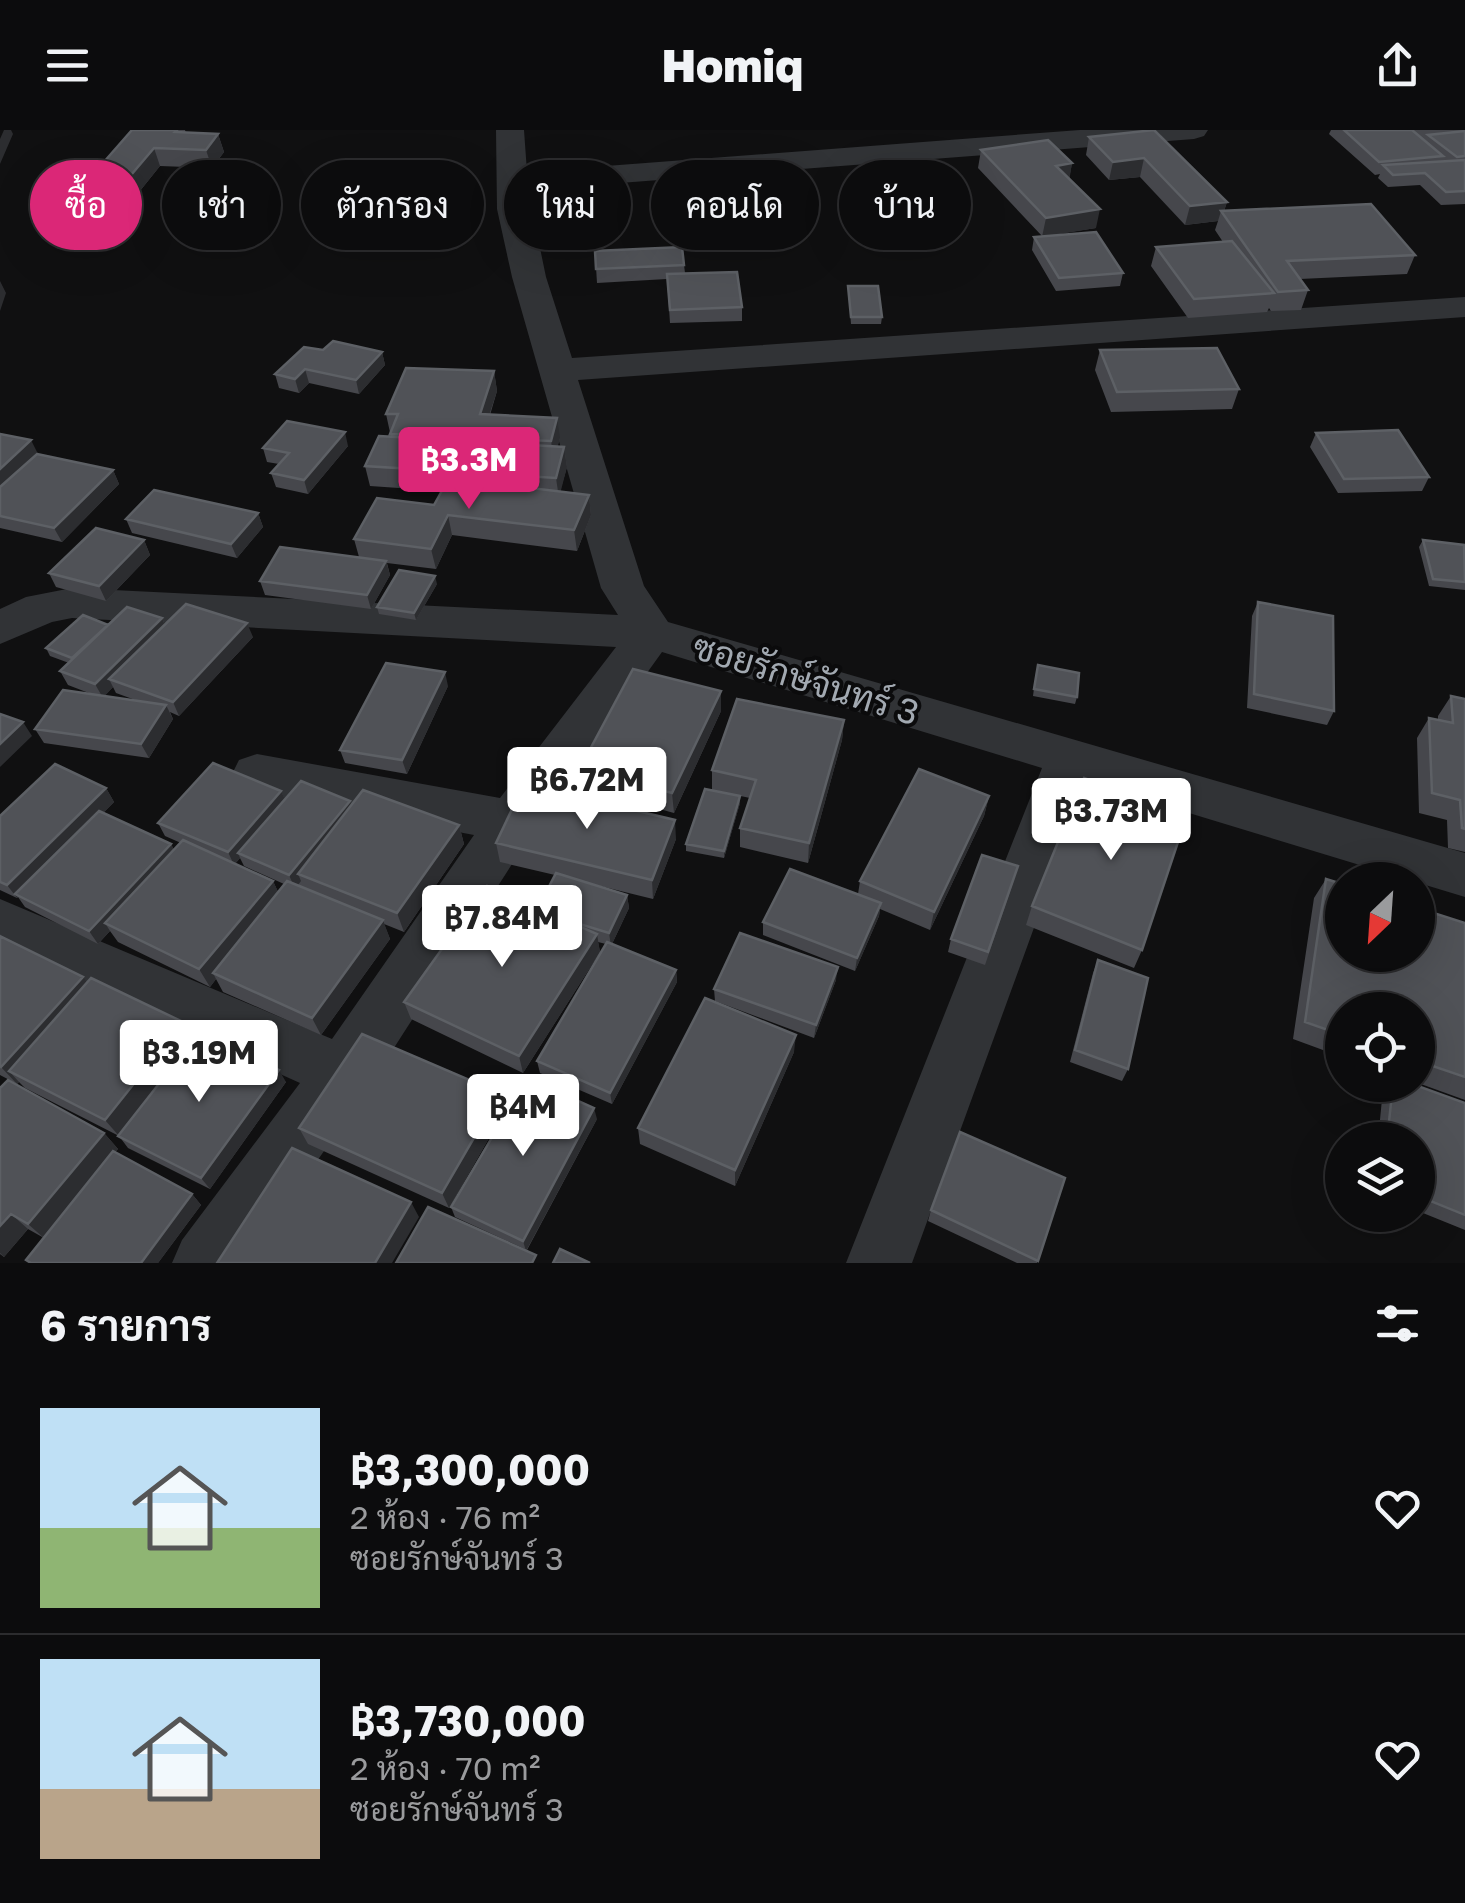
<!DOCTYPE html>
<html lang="th">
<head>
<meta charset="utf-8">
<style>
  :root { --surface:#0c0c0d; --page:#151516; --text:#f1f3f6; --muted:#9a9b9d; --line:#2c2c2e; --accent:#db2777 }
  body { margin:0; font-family:"Golos Text",Sarabun,sans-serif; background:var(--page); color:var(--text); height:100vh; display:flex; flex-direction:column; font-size:38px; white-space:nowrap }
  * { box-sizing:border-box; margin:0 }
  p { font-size:32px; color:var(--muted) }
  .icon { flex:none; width:55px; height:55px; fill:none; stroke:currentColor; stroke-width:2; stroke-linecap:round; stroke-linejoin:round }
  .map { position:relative; height:1133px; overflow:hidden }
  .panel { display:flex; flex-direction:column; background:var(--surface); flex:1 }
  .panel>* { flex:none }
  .guide { position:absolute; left:30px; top:30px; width:1405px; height:90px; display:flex; gap:20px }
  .needle { width:65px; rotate:205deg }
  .controls { position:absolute; left:1325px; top:732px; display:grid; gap:20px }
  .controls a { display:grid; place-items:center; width:110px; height:110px; border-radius:50%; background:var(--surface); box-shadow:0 10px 40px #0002,0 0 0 2px var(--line); font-size:50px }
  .price { position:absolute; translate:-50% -85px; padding:0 22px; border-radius:10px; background:#fff; color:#222; font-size:32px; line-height:65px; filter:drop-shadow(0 2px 5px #0008) }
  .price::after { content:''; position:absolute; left:50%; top:60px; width:30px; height:22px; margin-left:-15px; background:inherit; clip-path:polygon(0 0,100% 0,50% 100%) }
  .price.selected { background:var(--accent); color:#fff }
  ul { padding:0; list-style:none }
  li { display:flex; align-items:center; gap:30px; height:250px; padding:0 40px }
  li+li { border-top:2px solid var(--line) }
  li span { display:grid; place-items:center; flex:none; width:280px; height:200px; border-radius:0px; color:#555 }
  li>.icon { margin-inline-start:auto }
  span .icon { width:120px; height:120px; fill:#fffc; stroke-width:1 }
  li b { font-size:42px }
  h2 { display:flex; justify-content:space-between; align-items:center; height:120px; padding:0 40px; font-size:42px }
  .tag { padding:0 35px; border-radius:45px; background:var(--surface); box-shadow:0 10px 40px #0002,0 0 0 2px var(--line); font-size:35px; line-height:90px }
  .tag.selected { background:var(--accent); color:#fff }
  header { display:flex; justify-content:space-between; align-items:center; height:130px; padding:0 40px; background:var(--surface); font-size:45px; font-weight:800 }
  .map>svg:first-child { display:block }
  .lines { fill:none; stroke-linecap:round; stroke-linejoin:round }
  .minor { fill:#313336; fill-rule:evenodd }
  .wall { fill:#46474c; fill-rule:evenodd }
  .shaded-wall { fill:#2c2d30 }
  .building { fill:#505257; stroke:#5d6065; stroke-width:2.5 }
  .labels { text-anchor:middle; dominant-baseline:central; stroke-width:8; stroke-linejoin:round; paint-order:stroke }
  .street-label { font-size:35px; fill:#a2a9b1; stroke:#0b0b0c }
</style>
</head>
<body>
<header><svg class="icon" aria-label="menu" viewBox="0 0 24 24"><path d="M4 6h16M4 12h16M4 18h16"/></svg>Homiq<svg class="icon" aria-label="share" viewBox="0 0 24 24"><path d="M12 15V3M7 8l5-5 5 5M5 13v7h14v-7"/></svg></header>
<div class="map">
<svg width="1465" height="1133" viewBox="0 0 1465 1133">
  <rect width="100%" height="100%" fill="#101011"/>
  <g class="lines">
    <path class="minor" d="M 496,0 L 524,0 L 527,42 L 1080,0 L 1208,0 L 1204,6 L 1194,9 L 528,60 L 546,147 L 572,228 L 1465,167 L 1465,187 L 578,250 L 644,456 L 668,492 L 1465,723 L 1465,767 L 1087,652 L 912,1133 L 846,1133 L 1042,638 L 662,522 L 530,706 L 365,963 L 245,1133 L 172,1133 L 182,1110 L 300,953 L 0,818 L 0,769 L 332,909 L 474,705 L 257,664 L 239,658 L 232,644 L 239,630 L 257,624 L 500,668 L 616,517 L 72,488 L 52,492 L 0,514 L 0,479 L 26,467 L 72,458 L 618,485 L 601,458 L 512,147 L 497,79 Z"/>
  </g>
  <path class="wall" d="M 132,0 L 185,0 L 186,3 L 218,4 L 224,22 L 212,38 L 160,36 L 127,77 L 90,75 L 82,57 Z
    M 1154,0 L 1227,72 L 1224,81 L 1415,125 L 1407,144 L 1300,149 L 1308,160 L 1301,180 L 1271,181 L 1269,178 L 1267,182 L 1188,188 L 1151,136 L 1156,117 L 1223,112 L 1215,100 L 1218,91 L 1185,95 L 1140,47 L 1109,50 L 1086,25 L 1089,7 Z
    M 1331,0 L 1465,0 L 1465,74 L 1441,75 L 1420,55 L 1388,57 L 1378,48 L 1380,44 L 1375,45 L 1329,4 Z
    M 981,20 L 1072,33 L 1069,49 L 1096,98 L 1050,105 L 1123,143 L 1120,156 L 1056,161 L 1032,120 L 1034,107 L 1042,106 L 978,38 Z
    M 595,121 L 684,135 L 685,143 L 742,177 L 742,191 L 670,193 L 667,149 L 597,153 Z
    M 848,156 L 882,187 L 881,194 L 851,194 Z
    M 323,220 L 382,222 L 385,235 L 359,264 L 309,253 L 299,263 L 279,258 L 275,244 Z
    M 1100,220 L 1239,259 L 1232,279 L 1111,282 L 1095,240 Z
    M 494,241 L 497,261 L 490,285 L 560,308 L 557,317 L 564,317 L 567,337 L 560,361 L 589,365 L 591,385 L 577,421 L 452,405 L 436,439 L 387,433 L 390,445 L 371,479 L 265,465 L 260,451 L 359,427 L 354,409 L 434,375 L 442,361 L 370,356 L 365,336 L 391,307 L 386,284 Z
    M 1316,303 L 1429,347 L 1422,361 L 1338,363 L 1310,317 Z
    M 0,304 L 38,324 L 113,340 L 119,354 L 62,412 L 0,398 Z
    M 348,316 L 308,364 L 276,357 L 271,343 L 279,334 L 267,332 L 263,318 Z
    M 258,383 L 263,397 L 237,428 L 132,403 L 126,389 Z
    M 144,410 L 150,425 L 106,471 L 56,457 L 49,443 Z
    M 1423,410 L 1465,417 L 1465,460 L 1429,456 L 1419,417 Z
    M 437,454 L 416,490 L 379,484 L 377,477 Z
    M 1258,472 L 1334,581 L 1327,595 L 1247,578 L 1252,486 Z
    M 162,488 L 165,495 L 253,507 L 179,586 L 170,582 L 173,589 L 149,628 L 44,613 L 35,599 L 94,565 L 68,555 L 60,541 L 69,533 L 50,526 L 46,518 L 108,495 ZM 113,557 L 116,563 L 138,571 L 104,566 Z
    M 1036,543 L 1077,567 L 1075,574 L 1033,566 Z
    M 448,556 L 407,644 L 345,633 L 340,620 Z
    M 1451,566 L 1465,569 L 1465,722 L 1448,718 L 1447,690 L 1419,683 L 1417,608 L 1429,588 L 1438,590 L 1438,586 Z
    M 721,581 L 674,683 L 583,658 L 580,638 Z
    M 844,590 L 842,610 L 808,733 L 740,717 L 740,698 L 750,668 L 712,660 L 712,640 Z
    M 106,658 L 114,672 L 103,683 L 171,714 L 174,720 L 181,713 L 165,706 L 158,693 L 281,661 L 285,670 L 352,675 L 459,695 L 464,714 L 404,802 L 384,794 L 390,809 L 321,905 L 223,862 L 216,849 L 210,857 L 118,812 L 110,801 L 98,814 L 25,777 L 18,767 L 17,768 L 0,760 L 0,686 ZM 240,728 L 244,736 L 284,754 L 278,762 L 273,751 L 235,734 Z
    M 989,666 L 984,686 L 930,800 L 880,779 L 879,786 L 855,841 L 763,805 L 763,792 L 858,764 L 860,751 Z
    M 740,673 L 724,728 L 686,721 L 686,714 Z
    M 676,709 L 653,769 L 592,754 L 627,765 L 629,778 L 612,814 L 676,840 L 677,852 L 612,974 L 540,943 L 537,931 L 606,814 L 598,812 L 600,822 L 523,943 L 411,889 L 404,872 L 538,778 L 555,745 L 500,732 L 496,713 Z
    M 1326,749 L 1465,793 L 1465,970 L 1418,953 L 1418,880 L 1342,880 L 1342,927 L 1293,909 L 1314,768 Z
    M 1014,750 L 985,835 L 948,822 L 951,809 Z
    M 1032,776 L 1142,820 L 1134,838 L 1026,795 Z
    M 0,806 L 194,909 L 286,952 L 210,1059 L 128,1018 L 119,1006 L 25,958 L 19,952 L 17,954 L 0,945 Z
    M 1098,830 L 1128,939 L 1122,951 L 1070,932 L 1093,843 Z
    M 836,850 L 814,908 L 715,871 L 714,859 Z
    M 794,922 L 735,1056 L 640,1014 L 638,998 Z
    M 1387,955 L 1415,955 L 1465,973 L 1465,1100 L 1418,1081 L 1418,1010 L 1378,1010 L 1383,959 Z
    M 0,957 L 104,1003 L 118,1019 L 115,1022 L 192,1064 L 201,1075 L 158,1133 L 30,1133 L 26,1130 L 44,1108 L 28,1099 L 4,1127 L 0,1124 Z
    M 505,980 L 449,1078 L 308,1014 L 299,998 Z
    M 597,989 L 527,1120 L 455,1087 L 451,1077 Z
    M 1065,1048 L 1037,1133 L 1017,1133 L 928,1091 L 931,1080 Z"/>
  <path class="shaded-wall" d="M 4,0 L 11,0 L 13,4 L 0,34 L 0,9 Z
    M 218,4 L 224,22 L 212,38 L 206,20 Z
    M 154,18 L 160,36 L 127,77 L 120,58 Z
    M 1144,28 L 1140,47 L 1109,50 L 1113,32 Z
    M 1072,33 L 1069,52 L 1056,36 Z
    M 1227,72 L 1223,84 L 1221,81 L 1218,91 L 1185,95 L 1190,76 Z
    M 1100,79 L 1096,98 L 1042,107 L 1046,88 Z
    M 0,151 L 6,163 L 0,181 Z
    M 382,222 L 385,235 L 359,264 L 356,250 Z
    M 305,239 L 309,253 L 299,263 L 295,249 Z
    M 494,241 L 497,261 L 483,304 L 480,284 Z
    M 557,288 L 560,308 L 554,331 L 551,311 Z
    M 345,302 L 348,316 L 308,364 L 304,350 Z
    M 31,310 L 41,330 L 0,369 L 0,339 Z
    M 564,317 L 567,337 L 559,368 L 556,348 Z
    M 113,340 L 119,354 L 62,412 L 54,398 Z
    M 589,365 L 591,385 L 577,421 L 574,400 Z
    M 258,383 L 263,397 L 237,428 L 231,414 Z
    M 448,385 L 452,405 L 436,439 L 431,419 Z
    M 144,410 L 150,425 L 106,471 L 99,456 Z
    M 386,431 L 390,445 L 371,479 L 367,465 Z
    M 435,446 L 437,454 L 416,490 L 414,483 Z
    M 162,488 L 168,503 L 109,549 L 113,557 L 103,568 L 95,554 Z
    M 247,493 L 253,507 L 179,586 L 173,572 Z
    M 445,542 L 448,556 L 407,644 L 402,630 Z
    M 721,561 L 721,581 L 674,683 L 672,663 Z
    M 166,575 L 173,589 L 149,628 L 141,614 Z
    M 844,590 L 842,610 L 808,733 L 809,713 Z
    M 23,592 L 32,606 L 0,637 L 0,614 Z
    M 106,658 L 114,672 L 20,766 L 15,764 L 18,767 L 17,768 L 7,755 Z
    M 281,661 L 287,674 L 238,723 L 240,728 L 234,735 L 228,722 Z
    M 740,666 L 740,673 L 724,728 L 724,721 Z
    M 989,666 L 984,686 L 930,800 L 934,782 Z
    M 350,671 L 355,685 L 298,744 L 301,751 L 295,759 L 289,745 Z
    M 675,690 L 676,709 L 653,769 L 652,750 Z
    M 459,695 L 464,714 L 404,802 L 397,783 Z
    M 171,714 L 178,727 L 105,793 L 110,801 L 98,814 L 89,801 Z
    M 273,751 L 282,770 L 213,843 L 216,849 L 210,857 L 199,839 Z
    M 627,765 L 629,778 L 611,816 L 609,803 Z
    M 881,773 L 879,786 L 855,841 L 857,828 Z
    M 383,790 L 390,809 L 321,905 L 312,888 Z
    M 597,804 L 600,822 L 523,943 L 519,926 Z
    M 838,837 L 836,850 L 814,908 L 816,895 Z
    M 676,840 L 677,852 L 612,974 L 610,963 Z
    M 83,847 L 96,865 L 9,941 L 19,952 L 17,954 L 1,937 Z
    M 183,892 L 195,909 L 119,1006 L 105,990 Z
    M 796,905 L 794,922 L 735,1056 L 735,1040 Z
    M 279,940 L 286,952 L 210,1059 L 201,1048 Z
    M 500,963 L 505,980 L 449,1078 L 442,1063 Z
    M 594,978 L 597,989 L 526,1121 L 523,1111 Z
    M 104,1003 L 118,1019 L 45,1109 L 28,1094 Z
    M 192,1064 L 201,1075 L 158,1133 L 141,1133 Z
    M 411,1072 L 419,1087 L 392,1133 L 375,1133 Z
    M 11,1084 L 28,1099 L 4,1127 L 0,1123 L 0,1096 Z"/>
  <path class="building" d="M 132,0 L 177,0 L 175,2 L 218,4 L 206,20 L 154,18 L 120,58 L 82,57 Z
    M 1154,0 L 1227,72 L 1190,76 L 1144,28 L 1113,32 L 1089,7 Z
    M 1344,0 L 1412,0 L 1443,26 L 1379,32 Z
    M 1465,1 L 1465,26 L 1457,27 L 1428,5 Z
    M 1048,10 L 1072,33 L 1056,36 L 1100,79 L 1046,88 L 981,20 Z
    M 1465,30 L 1465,61 L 1446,62 L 1425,43 L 1393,45 L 1383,35 Z
    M 1371,74 L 1415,125 L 1287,131 L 1308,160 L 1278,162 L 1221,81 Z
    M 1096,102 L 1123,143 L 1059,148 L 1034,107 Z
    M 1232,111 L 1274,163 L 1194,169 L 1156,117 Z
    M 682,117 L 684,135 L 596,139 L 595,121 Z
    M 737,142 L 742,177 L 670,180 L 667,144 Z
    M 848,156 L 878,156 L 882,187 L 851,187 Z
    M 333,211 L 382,222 L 356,250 L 305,239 L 295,249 L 275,244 L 304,217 L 323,220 Z
    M 1217,218 L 1239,259 L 1117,262 L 1100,220 Z
    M 406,238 L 494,241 L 480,284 L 557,288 L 551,311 L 390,304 L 398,284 L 386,284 Z
    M 287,291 L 345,302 L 304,350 L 271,343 L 289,323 L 263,318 Z
    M 1398,300 L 1429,347 L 1344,349 L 1316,303 Z
    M 0,304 L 31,310 L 0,339 Z
    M 379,306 L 564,317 L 556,348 L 365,336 Z
    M 37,324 L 113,340 L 54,398 L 0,386 L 0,357 Z
    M 449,348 L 589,365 L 574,400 L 448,385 L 431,419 L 354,409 L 377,368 L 434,375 Z
    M 154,360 L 258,383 L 231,414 L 126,389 Z
    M 96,398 L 144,410 L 99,456 L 49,443 Z
    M 1423,410 L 1464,415 L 1465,452 L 1433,449 Z
    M 280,417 L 386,431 L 367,465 L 260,451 Z
    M 399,440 L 435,446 L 414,483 L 377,477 Z
    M 1258,472 L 1333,486 L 1334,581 L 1254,564 Z
    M 186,474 L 247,493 L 173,572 L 109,549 Z
    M 127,477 L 162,488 L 95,554 L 60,541 Z
    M 83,485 L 108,495 L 72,528 L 46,518 Z
    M 386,533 L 445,542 L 402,630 L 340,620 Z
    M 1038,535 L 1079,543 L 1077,567 L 1034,559 Z
    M 633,539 L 721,561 L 672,663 L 580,638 Z
    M 63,560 L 166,575 L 141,614 L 35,599 Z
    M 1451,566 L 1465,569 L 1465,699 L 1462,698 L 1460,670 L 1432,663 L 1429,588 L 1453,593 Z
    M 737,569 L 844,590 L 809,713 L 740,698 L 756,650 L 712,640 Z
    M 0,584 L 23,592 L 0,614 Z
    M 213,633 L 281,661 L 228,722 L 158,693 Z
    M 55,634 L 106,658 L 7,755 L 0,752 L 0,686 Z
    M 919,639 L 989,666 L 934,782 L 860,751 Z
    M 1084,648 L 1187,685 L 1142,820 L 1032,776 Z
    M 301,651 L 350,671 L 289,745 L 238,723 Z
    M 524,654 L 675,690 L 652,750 L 496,713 Z
    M 705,659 L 740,666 L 724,721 L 686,714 Z
    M 363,660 L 459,695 L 397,783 L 298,744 Z
    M 99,681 L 171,714 L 89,801 L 15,764 Z
    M 183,710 L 273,751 L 199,839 L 105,793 Z
    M 982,725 L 1018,736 L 988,822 L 951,809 Z
    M 790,739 L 881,773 L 857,828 L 763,792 Z
    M 556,743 L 627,765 L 609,803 L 560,788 L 538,778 Z
    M 1326,749 L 1342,754 L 1342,825 L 1418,825 L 1418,778 L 1465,793 L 1465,947 L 1418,931 L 1418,880 L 1342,880 L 1342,905 L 1305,892 Z
    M 287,751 L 383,790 L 312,888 L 213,843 Z
    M 487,756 L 597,804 L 519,926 L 404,872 Z
    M 740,803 L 838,837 L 816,895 L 714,859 Z
    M 0,806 L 83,847 L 1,937 L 0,936 Z
    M 607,812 L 676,840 L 610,963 L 537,931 Z
    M 1098,830 L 1148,848 L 1128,939 L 1075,920 Z
    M 91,848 L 183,892 L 105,990 L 9,941 Z
    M 705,868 L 796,905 L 735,1040 L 638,998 Z
    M 198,904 L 279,940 L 201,1048 L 118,1006 Z
    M 362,904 L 500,963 L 442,1063 L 299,998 Z
    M 527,948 L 594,978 L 523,1111 L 451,1077 Z
    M 8,950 L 104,1003 L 28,1094 L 11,1084 L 0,1096 L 0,958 Z
    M 1393,955 L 1415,955 L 1465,973 L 1465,1085 L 1418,1066 L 1418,1010 L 1387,1010 Z
    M 960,1002 L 1065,1048 L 1038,1131 L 931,1080 Z
    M 292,1018 L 411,1072 L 375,1133 L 217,1133 Z
    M 113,1021 L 192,1064 L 141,1133 L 31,1133 L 26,1130 Z
    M 428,1077 L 536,1125 L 532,1133 L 396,1133 Z
    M 560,1119 L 590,1133 L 553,1133 Z"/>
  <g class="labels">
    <g class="street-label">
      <text transform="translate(806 549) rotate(17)">ซอยรักษ์จันทร์ 3</text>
    </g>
  </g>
</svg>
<div class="controls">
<a><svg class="needle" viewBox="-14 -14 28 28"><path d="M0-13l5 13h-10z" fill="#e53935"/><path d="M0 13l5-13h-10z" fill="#9a9b9d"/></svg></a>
<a><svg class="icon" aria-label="locate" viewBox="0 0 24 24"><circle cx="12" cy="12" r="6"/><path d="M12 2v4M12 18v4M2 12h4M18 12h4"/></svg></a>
<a><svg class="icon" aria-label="layers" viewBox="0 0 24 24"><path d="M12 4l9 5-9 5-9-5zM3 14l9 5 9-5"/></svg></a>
</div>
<b class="price selected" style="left:469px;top:382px">฿3.3M</b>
<b class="price" style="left:587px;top:702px">฿6.72M</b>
<b class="price" style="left:1111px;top:733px">฿3.73M</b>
<b class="price" style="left:502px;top:840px">฿7.84M</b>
<b class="price" style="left:199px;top:975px">฿3.19M</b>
<b class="price" style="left:523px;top:1029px">฿4M</b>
<div class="guide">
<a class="tag selected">ซื้อ</a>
<a class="tag">เช่า</a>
<a class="tag">ตัวกรอง</a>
<a class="tag">ใหม่</a>
<a class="tag">คอนโด</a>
<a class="tag">บ้าน</a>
</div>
</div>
<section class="panel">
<h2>6 รายการ<svg class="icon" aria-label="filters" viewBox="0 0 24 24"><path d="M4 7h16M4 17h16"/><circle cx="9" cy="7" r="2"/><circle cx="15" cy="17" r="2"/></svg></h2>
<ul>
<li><span style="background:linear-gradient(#bfe0f5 60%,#8fb573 0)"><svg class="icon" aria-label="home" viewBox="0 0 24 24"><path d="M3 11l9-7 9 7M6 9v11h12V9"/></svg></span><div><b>฿3,300,000</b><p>2 ห้อง · 76 m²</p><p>ซอยรักษ์จันทร์ 3</p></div><svg class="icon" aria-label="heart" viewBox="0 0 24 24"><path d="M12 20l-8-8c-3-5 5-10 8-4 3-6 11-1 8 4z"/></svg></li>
<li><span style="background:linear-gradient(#bfe0f5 65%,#b9a48a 0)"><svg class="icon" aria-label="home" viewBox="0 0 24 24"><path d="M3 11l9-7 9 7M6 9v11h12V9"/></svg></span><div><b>฿3,730,000</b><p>2 ห้อง · 70 m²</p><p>ซอยรักษ์จันทร์ 3</p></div><svg class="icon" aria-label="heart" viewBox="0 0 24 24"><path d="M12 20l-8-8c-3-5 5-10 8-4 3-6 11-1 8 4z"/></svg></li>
</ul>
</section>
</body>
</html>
